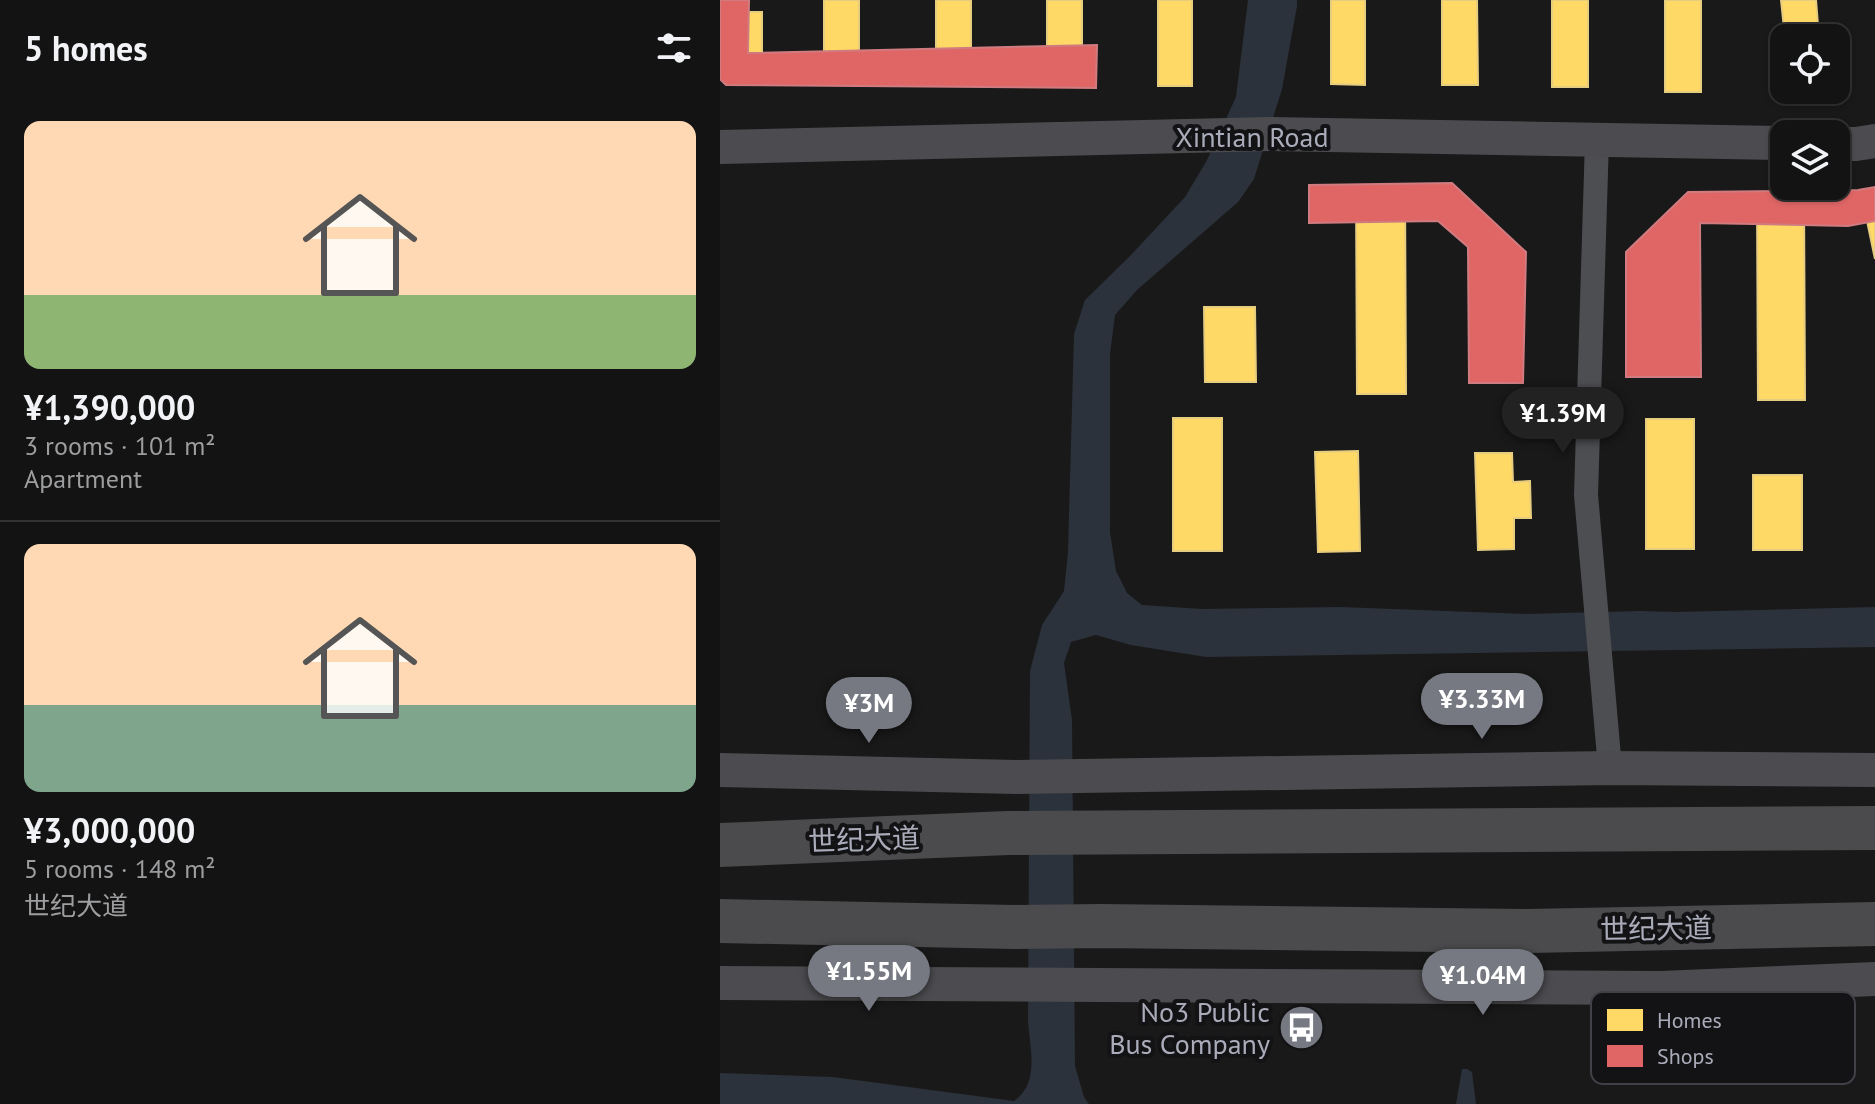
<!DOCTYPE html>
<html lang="en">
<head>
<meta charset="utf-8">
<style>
  :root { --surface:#131313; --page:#1c1c1c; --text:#f1f3f6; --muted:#9d9ea0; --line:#323233; --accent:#777982 }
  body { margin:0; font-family:"PT Sans","Noto Sans SC",sans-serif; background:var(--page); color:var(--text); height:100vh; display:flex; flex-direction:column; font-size:30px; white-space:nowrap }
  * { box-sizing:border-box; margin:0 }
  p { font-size:26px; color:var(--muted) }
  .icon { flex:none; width:44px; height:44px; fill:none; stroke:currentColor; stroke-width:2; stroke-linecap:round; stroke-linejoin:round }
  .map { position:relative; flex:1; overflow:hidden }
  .drawer { display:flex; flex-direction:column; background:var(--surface); width:720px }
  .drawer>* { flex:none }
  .buttons { position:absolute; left:1050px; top:24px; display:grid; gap:16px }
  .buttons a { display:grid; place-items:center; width:80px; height:80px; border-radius:16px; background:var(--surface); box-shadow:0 2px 6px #0004,0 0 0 2px var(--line); font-size:40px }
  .price { position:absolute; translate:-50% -68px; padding:0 18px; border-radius:28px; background:var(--accent); color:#fff; font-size:26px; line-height:52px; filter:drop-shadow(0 2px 4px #0008) }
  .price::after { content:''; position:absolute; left:50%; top:48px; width:24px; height:18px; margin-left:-12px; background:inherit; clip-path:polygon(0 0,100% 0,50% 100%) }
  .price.on { background:#222; color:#fff }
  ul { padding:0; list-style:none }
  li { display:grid; align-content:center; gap:16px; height:424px; padding:0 24px }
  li+li { border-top:2px solid var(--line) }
  li span { display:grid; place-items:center; height:248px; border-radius:16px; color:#555 }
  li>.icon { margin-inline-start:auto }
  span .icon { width:144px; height:144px; fill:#fffc; stroke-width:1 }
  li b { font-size:34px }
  h2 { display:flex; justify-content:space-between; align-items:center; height:96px; padding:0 24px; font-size:34px }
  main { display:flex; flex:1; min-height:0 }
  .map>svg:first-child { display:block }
  .water { fill:#2c323b }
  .homes { fill:#ffd966; stroke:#e6cc7f; stroke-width:2 }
  .shops { fill:#e06666; stroke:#d07b7f; stroke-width:2 }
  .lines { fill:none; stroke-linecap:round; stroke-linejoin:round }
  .street { stroke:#4d4e52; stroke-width:24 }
  .secondary { stroke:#4c4c50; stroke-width:34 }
  .highway { stroke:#4b4b4e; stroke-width:44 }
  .labels { text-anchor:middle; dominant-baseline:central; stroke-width:8; stroke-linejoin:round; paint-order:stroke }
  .street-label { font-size:28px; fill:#aaacba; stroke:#131315 }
  .poi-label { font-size:28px; fill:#aaacba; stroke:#131315; text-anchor:end }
  .key { fill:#131315; stroke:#404147; stroke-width:2 }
  .key-label { font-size:22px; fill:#aaacba }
</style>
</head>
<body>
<main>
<section class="drawer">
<h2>5 homes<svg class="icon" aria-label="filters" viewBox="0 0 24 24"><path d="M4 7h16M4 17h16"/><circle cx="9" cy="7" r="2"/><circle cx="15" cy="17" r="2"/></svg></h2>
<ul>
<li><span style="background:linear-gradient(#ffd9b3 70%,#8fb573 0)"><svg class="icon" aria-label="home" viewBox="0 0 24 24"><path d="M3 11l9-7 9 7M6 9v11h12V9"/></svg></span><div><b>¥1,390,000</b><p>3 rooms · 101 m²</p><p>Apartment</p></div></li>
<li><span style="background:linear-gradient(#ffd9b3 65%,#7fa58c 0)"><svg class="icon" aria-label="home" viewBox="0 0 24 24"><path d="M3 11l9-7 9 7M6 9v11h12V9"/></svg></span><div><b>¥3,000,000</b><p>5 rooms · 148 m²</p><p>世纪大道</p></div></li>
</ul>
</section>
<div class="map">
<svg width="1155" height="1104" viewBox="0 0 1155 1104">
  <rect width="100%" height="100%" fill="#191919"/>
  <path class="water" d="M 528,0 L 577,0 L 577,6 L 562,89 L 534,179 L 518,202 L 417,290 L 395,315 L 390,354 L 390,532 L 396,571 L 407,593 L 422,605 L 482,609 L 620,607 L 806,614 L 920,611 L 956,612 L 1155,607 L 1155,647 L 486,657 L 411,645 L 376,635 L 351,642 L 344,663 L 352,720 L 355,1066 L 364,1097 L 369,1104 L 0,1104 L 0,1073 L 113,1077 L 294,1101 C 320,1083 310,1049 308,1021 L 310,671 L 322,625 L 344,591 L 348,552 L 354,334 L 365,300 L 410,256 L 465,197 L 486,162 L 516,97 Z
    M 742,1069 L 747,1069 L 752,1072 L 756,1104 L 736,1104 Z"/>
  <path class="homes" d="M 104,0 L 139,0 L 139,80 L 104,79 Z
    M 216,0 L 251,0 L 251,80 L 216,80 Z
    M 327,0 L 362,0 L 362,81 L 327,80 Z
    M 438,0 L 472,0 L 472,86 L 438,86 Z
    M 611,0 L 645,0 L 645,85 L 611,84 Z
    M 722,0 L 757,0 L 758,85 L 722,85 Z
    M 832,0 L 868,0 L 868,87 L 832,87 Z
    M 945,0 L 981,0 L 981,92 L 945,92 Z
    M 1061,0 L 1096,0 L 1099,38 L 1065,38 Z
    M 7,12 L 42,12 L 42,79 L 8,79 Z
    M 1071,90 L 1105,90 L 1105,91 L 1071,95 Z
    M 636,190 L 685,190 L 686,394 L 637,394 Z
    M 1155,195 L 1155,259 L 1142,197 Z
    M 1037,198 L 1084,198 L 1085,400 L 1038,400 Z
    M 930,237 L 976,238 L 974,373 L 929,372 Z
    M 754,253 L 797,253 L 798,379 L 755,379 Z
    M 484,307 L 535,307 L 536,382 L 485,382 Z
    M 453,418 L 502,418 L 502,551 L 453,551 Z
    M 926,419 L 974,419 L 974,549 L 926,549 Z
    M 638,451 L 640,551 L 598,552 L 595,452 Z
    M 755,453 L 792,453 L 793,482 L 810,481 L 811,518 L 794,518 L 794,549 L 758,550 Z
    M 1033,475 L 1082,475 L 1082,550 L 1033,550 Z"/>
  <path class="shops" d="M 0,0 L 29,0 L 28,53 L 377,45 L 376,88 L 6,85 L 0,79 Z
    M 732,183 L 806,252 L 803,383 L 749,383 L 748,247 L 718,221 L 589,223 L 589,185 Z
    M 1155,187 L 1155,221 L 1128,226 L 980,223 L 981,377 L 906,377 L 906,252 L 968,192 L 1138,190 Z"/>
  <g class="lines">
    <path class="street" d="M 877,140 L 866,495 L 890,768"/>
    <path class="secondary" d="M 1116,144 L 1136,144 L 1155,141
      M 0,147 L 550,134 L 1064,143
      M 0,770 L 296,777 L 890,768 L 1155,770
      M 0,983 L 941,988 L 1155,979"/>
    <path class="highway" d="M 0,845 L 288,833 L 1155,828
      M 0,921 L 294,927 L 381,926 L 808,931 L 1155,924"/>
  </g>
  <defs>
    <symbol id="bus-disc" viewBox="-11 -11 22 22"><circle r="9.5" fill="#777982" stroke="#131315"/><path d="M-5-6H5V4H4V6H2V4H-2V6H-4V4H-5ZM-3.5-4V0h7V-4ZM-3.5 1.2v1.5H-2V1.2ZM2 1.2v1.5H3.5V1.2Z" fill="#fff"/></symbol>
  </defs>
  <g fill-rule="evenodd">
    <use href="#bus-disc" x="556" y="1002" width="51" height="51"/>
  </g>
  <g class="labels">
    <g class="street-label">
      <text x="532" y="136">Xintian Road</text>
      <text transform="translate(144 839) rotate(-2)">世纪大道</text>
      <text transform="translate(936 928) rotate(-1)">世纪大道</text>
    </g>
    <g class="poi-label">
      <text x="550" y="1011">No3 Public<tspan x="550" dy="32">Bus Company</tspan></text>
    </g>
  </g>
  <rect x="871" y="992" width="264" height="92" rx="12" class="key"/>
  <rect x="887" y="1009" width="36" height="22" fill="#ffd966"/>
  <rect x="887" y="1045" width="36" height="22" fill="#e06666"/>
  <g class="key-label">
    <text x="937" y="1028">Homes</text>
    <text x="937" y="1064">Shops</text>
  </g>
</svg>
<div class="buttons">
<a><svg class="icon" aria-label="locate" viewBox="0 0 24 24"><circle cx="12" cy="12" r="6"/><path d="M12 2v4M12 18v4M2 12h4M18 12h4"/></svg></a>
<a><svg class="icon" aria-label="layers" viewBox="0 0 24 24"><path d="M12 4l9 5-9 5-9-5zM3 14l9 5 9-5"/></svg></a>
</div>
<b class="price on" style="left:843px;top:455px">¥1.39M</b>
<b class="price" style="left:762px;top:741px">¥3.33M</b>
<b class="price" style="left:149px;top:745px">¥3M</b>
<b class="price" style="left:149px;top:1013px">¥1.55M</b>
<b class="price" style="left:763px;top:1017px">¥1.04M</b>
</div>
</main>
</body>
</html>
